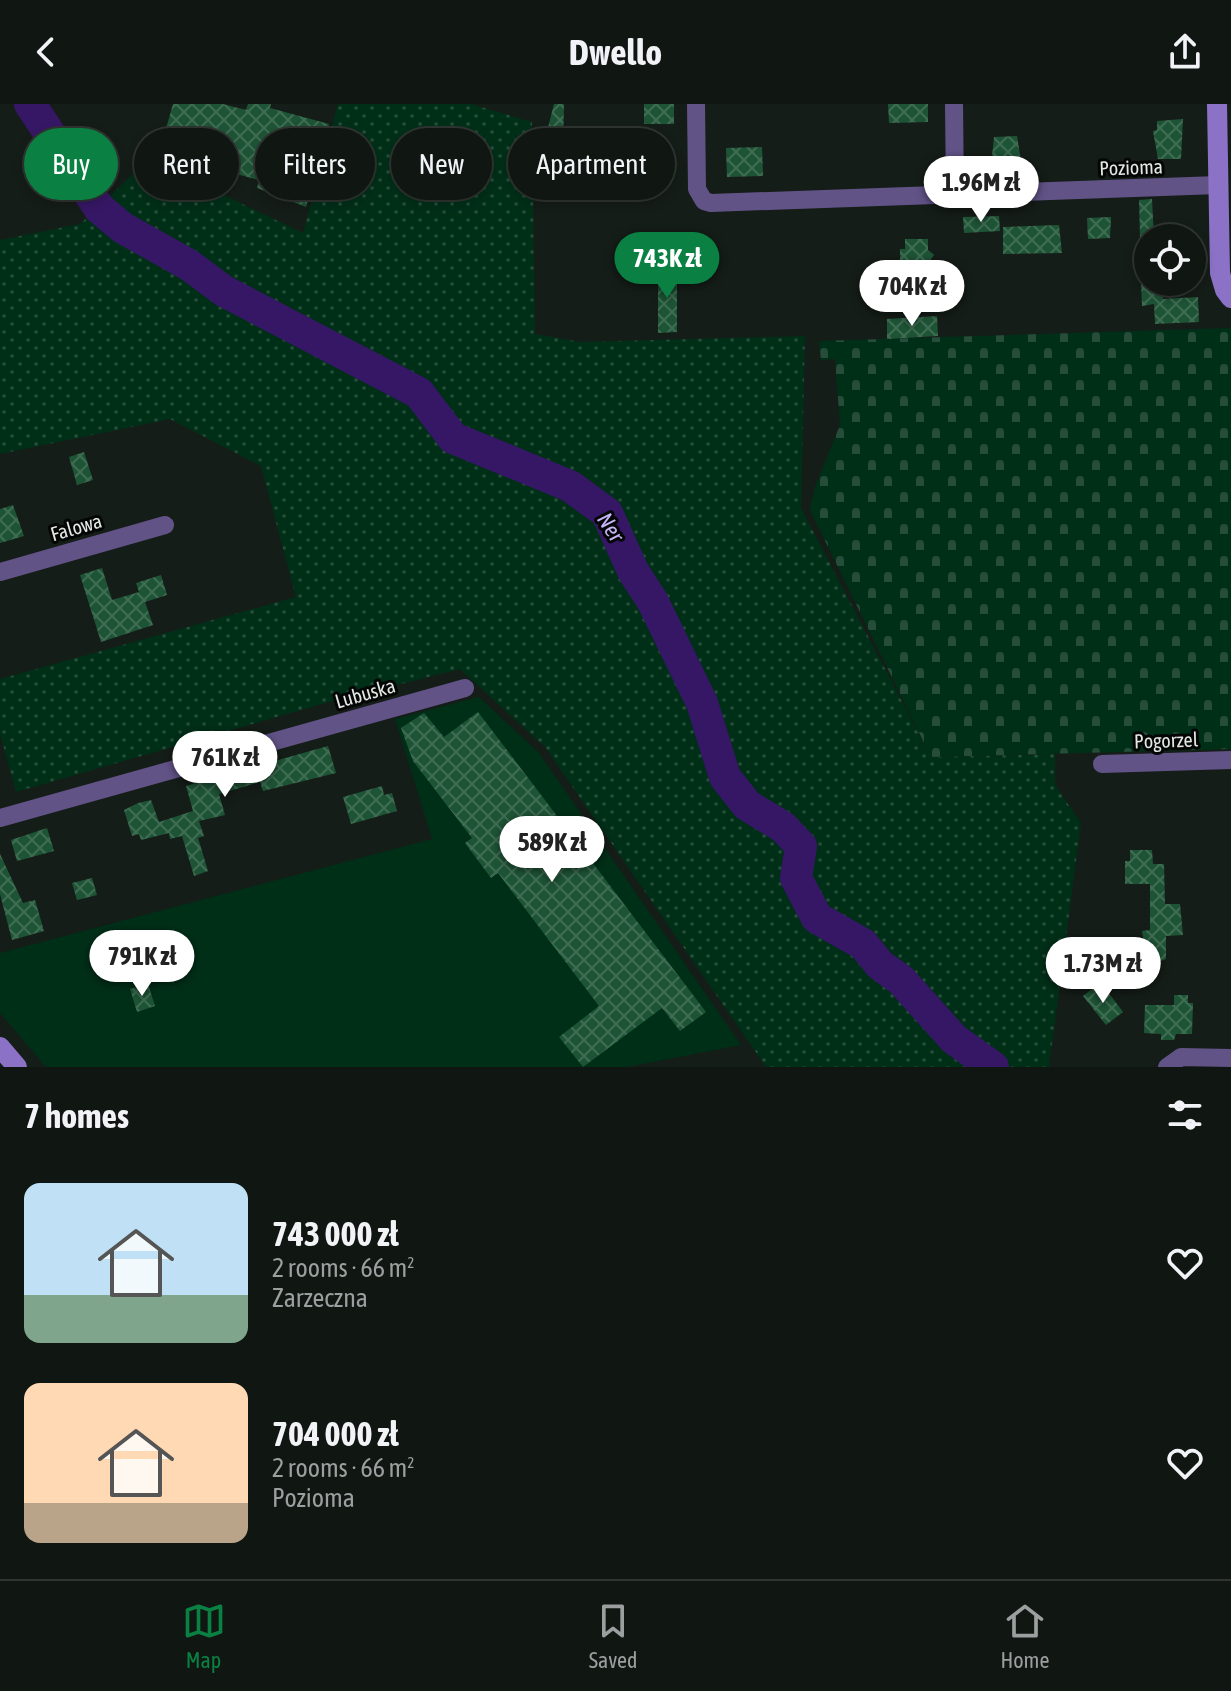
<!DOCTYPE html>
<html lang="en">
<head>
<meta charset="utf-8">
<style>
  :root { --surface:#101612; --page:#1e2320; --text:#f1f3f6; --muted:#9c9f9f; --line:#303532; --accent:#0b8043 }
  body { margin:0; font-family:"Asap Condensed",sans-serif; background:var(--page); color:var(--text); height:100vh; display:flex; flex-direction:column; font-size:30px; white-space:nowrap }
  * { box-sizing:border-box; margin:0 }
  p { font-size:26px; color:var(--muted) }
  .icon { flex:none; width:44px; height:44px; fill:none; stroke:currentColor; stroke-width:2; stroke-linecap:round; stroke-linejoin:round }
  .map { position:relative; height:963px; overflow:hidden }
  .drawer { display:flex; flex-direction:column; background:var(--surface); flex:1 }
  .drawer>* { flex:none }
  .hud { position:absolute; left:24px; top:24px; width:800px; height:72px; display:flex; gap:16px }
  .controls { position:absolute; left:1134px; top:120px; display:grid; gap:16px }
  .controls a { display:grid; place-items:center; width:72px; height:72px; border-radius:50%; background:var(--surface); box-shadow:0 4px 12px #0003,0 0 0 2px var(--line); font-size:40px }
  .price { position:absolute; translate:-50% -68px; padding:0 18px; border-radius:28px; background:#fff; color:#222; font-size:26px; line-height:52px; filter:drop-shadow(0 2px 4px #0008) }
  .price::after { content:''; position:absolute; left:50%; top:48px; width:24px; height:18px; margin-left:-12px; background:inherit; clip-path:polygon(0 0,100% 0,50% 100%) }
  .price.current { background:var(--accent); color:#fff }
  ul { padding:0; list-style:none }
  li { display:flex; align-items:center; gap:24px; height:200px; padding:0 24px }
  li span { display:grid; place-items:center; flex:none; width:224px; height:160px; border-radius:16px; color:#555 }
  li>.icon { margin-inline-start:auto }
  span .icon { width:96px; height:96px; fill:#fffc; stroke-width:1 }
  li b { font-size:34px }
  h2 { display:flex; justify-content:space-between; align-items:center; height:96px; padding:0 24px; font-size:34px }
  .chip { padding:0 28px; border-radius:36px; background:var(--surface); box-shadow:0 4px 12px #0003,0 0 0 2px var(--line); font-size:28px; line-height:72px }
  .chip.current { background:var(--accent); color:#fff }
  header { display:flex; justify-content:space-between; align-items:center; height:104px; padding:0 24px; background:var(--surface); font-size:36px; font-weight:700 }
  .tabs { display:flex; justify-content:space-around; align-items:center; height:112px; border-top:2px solid var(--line); background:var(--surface); font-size:22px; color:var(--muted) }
  .tabs a { display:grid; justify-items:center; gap:4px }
  .tabs .current { color:var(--accent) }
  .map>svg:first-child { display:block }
  .grass { fill:url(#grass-dots) }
  .cemetery { fill:url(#cemetery-stones) }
  .garden { fill:#002f18 }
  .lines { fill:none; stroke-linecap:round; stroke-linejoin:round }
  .river { stroke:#361765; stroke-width:32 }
  .building { fill:url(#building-cross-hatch) }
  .street { stroke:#625387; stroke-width:18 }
  .secondary { stroke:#8b72c6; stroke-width:20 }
  .labels { text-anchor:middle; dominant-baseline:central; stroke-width:6; stroke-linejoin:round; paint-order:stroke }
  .street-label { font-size:20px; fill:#e3e8e5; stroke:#040605 }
  .water-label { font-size:22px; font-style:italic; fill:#c5b4f7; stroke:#040605 }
</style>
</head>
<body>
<header><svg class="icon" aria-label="back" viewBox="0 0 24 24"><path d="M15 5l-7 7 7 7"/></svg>Dwello<svg class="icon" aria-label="share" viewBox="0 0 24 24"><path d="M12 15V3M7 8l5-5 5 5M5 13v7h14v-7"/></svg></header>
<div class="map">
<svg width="1231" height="963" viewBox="0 0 1231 963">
  <defs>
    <pattern id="grass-dots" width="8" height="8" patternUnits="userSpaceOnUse" patternTransform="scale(2)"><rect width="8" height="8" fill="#002f18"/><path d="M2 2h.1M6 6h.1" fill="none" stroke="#254d39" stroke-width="1.8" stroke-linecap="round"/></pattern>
    <pattern id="cemetery-stones" width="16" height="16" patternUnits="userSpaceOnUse" patternTransform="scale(2)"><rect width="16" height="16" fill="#002f18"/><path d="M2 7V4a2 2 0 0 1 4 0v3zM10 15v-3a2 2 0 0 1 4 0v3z" fill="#254d39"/></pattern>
    <pattern id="building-cross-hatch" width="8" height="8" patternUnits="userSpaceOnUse" patternTransform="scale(2)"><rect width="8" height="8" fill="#1e5436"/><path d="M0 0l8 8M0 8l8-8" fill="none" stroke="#3f6d53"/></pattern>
  </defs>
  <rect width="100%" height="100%" fill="#151d18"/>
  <path class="grass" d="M 338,0 L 471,0 L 532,18 L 535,230 L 580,238 L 805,232 L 801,404 L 931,653 L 1055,650 L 1055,681 L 1081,719 L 1049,963 L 766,963 L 545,643 L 460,565 L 322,600 L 16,688 L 0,630 L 0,575 L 296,493 L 261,362 L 170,315 L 0,350 L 0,136 L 80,120 L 149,55 L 303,129 Z"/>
  <path class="cemetery" d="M 1231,224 L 1231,645 L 931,653 L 810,406 L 815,383 L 840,321 L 835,255 L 821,256 L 819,237 Z"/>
  <path class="garden" d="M 479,593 L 539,649 L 741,941 L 627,963 L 46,963 L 0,909 L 0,849 L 432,735 L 395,615 Z"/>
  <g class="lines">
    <path class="river" d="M 30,0 L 99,104 L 123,124 L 189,161 L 224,187 L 419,289 L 453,334 L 570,382 L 607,409 L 633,467 L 653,498 L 702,599 L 725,673 L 747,701 L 783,723 L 801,742 L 796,774 L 817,814 L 863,840 L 880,861 L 901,876 L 954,935 L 993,963"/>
  </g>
  <path class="building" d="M 173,0 L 223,0 L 246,6 L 248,0 L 271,0 L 270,4 L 329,20 L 306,103 L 257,84 L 259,76 L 229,68 L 230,63 L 161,42 Z
    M 554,0 L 564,0 L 563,42 L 543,43 Z
    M 644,0 L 674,0 L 674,20 L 644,20 Z
    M 888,0 L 928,0 L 928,18 L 889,19 Z
    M 1183,15 L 1181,55 L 1158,55 L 1153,27 L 1157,26 L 1157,17 Z
    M 637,29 L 637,46 L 632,46 L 632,50 L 605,50 L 604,30 Z
    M 1017,32 L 1022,63 L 991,62 L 994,33 Z
    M 762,43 L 763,72 L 727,73 L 726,44 Z
    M 1152,95 L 1154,134 L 1140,134 L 1139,96 Z
    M 999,112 L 1000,127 L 964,129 L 963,113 Z
    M 1111,113 L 1110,134 L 1088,135 L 1087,114 Z
    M 1059,121 L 1062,149 L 1003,150 L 1003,123 Z
    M 905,135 L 928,135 L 928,146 L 934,151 L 929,158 L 929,168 L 900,168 L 900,145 L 905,145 Z
    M 658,164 L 677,164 L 677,228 L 658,229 Z
    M 1141,178 L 1163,178 L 1163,195 L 1198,193 L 1199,218 L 1155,220 L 1154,200 L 1142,202 Z
    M 937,212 L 938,232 L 887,235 L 887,215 Z
    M 84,348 L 93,376 L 77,381 L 69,353 Z
    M 13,401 L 24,432 L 0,439 L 0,405 Z
    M 102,464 L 112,496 L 139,488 L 136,479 L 161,471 L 167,491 L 145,498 L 153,521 L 101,538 L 80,471 Z
    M 478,608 L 706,908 L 680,927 L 662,904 L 583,963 L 559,933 L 599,902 L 498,769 L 491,774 L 465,739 L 472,734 L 413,657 L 401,624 L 424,609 L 444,633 Z
    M 328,642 L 336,669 L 263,687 L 260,678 L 219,690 L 225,711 L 199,717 L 204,732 L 198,734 L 208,767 L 194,772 L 182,732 L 170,735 L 169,729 L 141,736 L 139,730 L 132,732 L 124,706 L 138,699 L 151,696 L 159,718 L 193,707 L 186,682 Z
    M 382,682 L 384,691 L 392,689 L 397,707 L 351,720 L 343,693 Z
    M 47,724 L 54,747 L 17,757 L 11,736 Z
    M 1130,746 L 1152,746 L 1153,760 L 1164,760 L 1165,800 L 1180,800 L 1183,831 L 1166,832 L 1166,855 L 1138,865 L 1131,844 L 1144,840 L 1142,827 L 1150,826 L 1150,780 L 1125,780 L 1125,757 L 1130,757 Z
    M 0,750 L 23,799 L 35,796 L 44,827 L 12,836 L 0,790 Z
    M 92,774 L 97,791 L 77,796 L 72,779 Z
    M 148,880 L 155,902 L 137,908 L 130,885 Z
    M 1096,882 L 1100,888 L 1105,884 L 1123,908 L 1106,921 L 1083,892 Z
    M 1174,891 L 1188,891 L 1188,899 L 1193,899 L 1192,930 L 1176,930 L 1174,936 L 1161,936 L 1161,930 L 1144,929 L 1145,901 L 1174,901 Z"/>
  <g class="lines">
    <path class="street" d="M 696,0 L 697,85 L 704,97 L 711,99 L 1218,81
      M 954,0 L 955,91
      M 0,468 L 165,421
      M 1102,660 L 1231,656
      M 0,714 L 465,584
      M 1167,963 L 1181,953 L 1231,954"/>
    <path class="secondary" d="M 1217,0 L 1220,169 L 1225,186 L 1231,194
      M 0,943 L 17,963"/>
  </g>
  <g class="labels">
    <g class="street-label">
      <text transform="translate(1131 63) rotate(-2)">Pozioma</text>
      <text transform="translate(76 423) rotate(-16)">Falowa</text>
      <text transform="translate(365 589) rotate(-16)">Lubuska</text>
      <text transform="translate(1166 636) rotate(-2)">Pogorzel</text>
    </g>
    <g class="water-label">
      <text transform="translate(611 423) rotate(57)">Ner</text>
    </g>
  </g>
</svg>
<div class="controls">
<a><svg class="icon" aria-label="locate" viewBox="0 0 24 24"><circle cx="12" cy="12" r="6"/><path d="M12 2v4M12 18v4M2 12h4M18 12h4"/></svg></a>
</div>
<b class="price" style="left:981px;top:120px">1.96M zł</b>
<b class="price current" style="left:667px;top:196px">743K zł</b>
<b class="price" style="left:912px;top:224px">704K zł</b>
<b class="price" style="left:225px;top:695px">761K zł</b>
<b class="price" style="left:552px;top:780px">589K zł</b>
<b class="price" style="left:142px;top:894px">791K zł</b>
<b class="price" style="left:1103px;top:901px">1.73M zł</b>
<div class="hud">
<a class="chip current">Buy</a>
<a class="chip">Rent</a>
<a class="chip">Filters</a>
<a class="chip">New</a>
<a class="chip">Apartment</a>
</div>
</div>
<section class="drawer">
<h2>7 homes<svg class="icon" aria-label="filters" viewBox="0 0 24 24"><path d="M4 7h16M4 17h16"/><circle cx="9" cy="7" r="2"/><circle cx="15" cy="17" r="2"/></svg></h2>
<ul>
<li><span style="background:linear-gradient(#bfe0f5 70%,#7fa58c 0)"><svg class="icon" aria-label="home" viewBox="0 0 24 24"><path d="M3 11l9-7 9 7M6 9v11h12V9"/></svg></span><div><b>743 000 zł</b><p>2 rooms · 66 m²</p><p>Zarzeczna</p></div><svg class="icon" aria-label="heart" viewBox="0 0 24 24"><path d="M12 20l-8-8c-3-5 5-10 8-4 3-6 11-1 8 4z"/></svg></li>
<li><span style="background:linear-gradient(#ffd9b3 75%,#b9a48a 0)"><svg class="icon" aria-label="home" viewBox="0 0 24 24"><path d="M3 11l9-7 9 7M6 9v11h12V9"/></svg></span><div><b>704 000 zł</b><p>2 rooms · 66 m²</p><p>Pozioma</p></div><svg class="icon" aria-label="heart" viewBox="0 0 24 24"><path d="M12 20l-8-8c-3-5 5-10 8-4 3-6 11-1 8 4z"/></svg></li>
</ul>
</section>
<nav class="tabs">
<a class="current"><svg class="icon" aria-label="map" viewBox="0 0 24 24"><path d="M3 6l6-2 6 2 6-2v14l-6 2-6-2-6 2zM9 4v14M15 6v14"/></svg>Map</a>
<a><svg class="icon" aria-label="saved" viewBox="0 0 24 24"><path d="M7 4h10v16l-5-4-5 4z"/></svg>Saved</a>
<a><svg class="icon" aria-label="home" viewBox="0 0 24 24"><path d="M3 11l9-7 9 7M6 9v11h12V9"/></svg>Home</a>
</nav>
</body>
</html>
